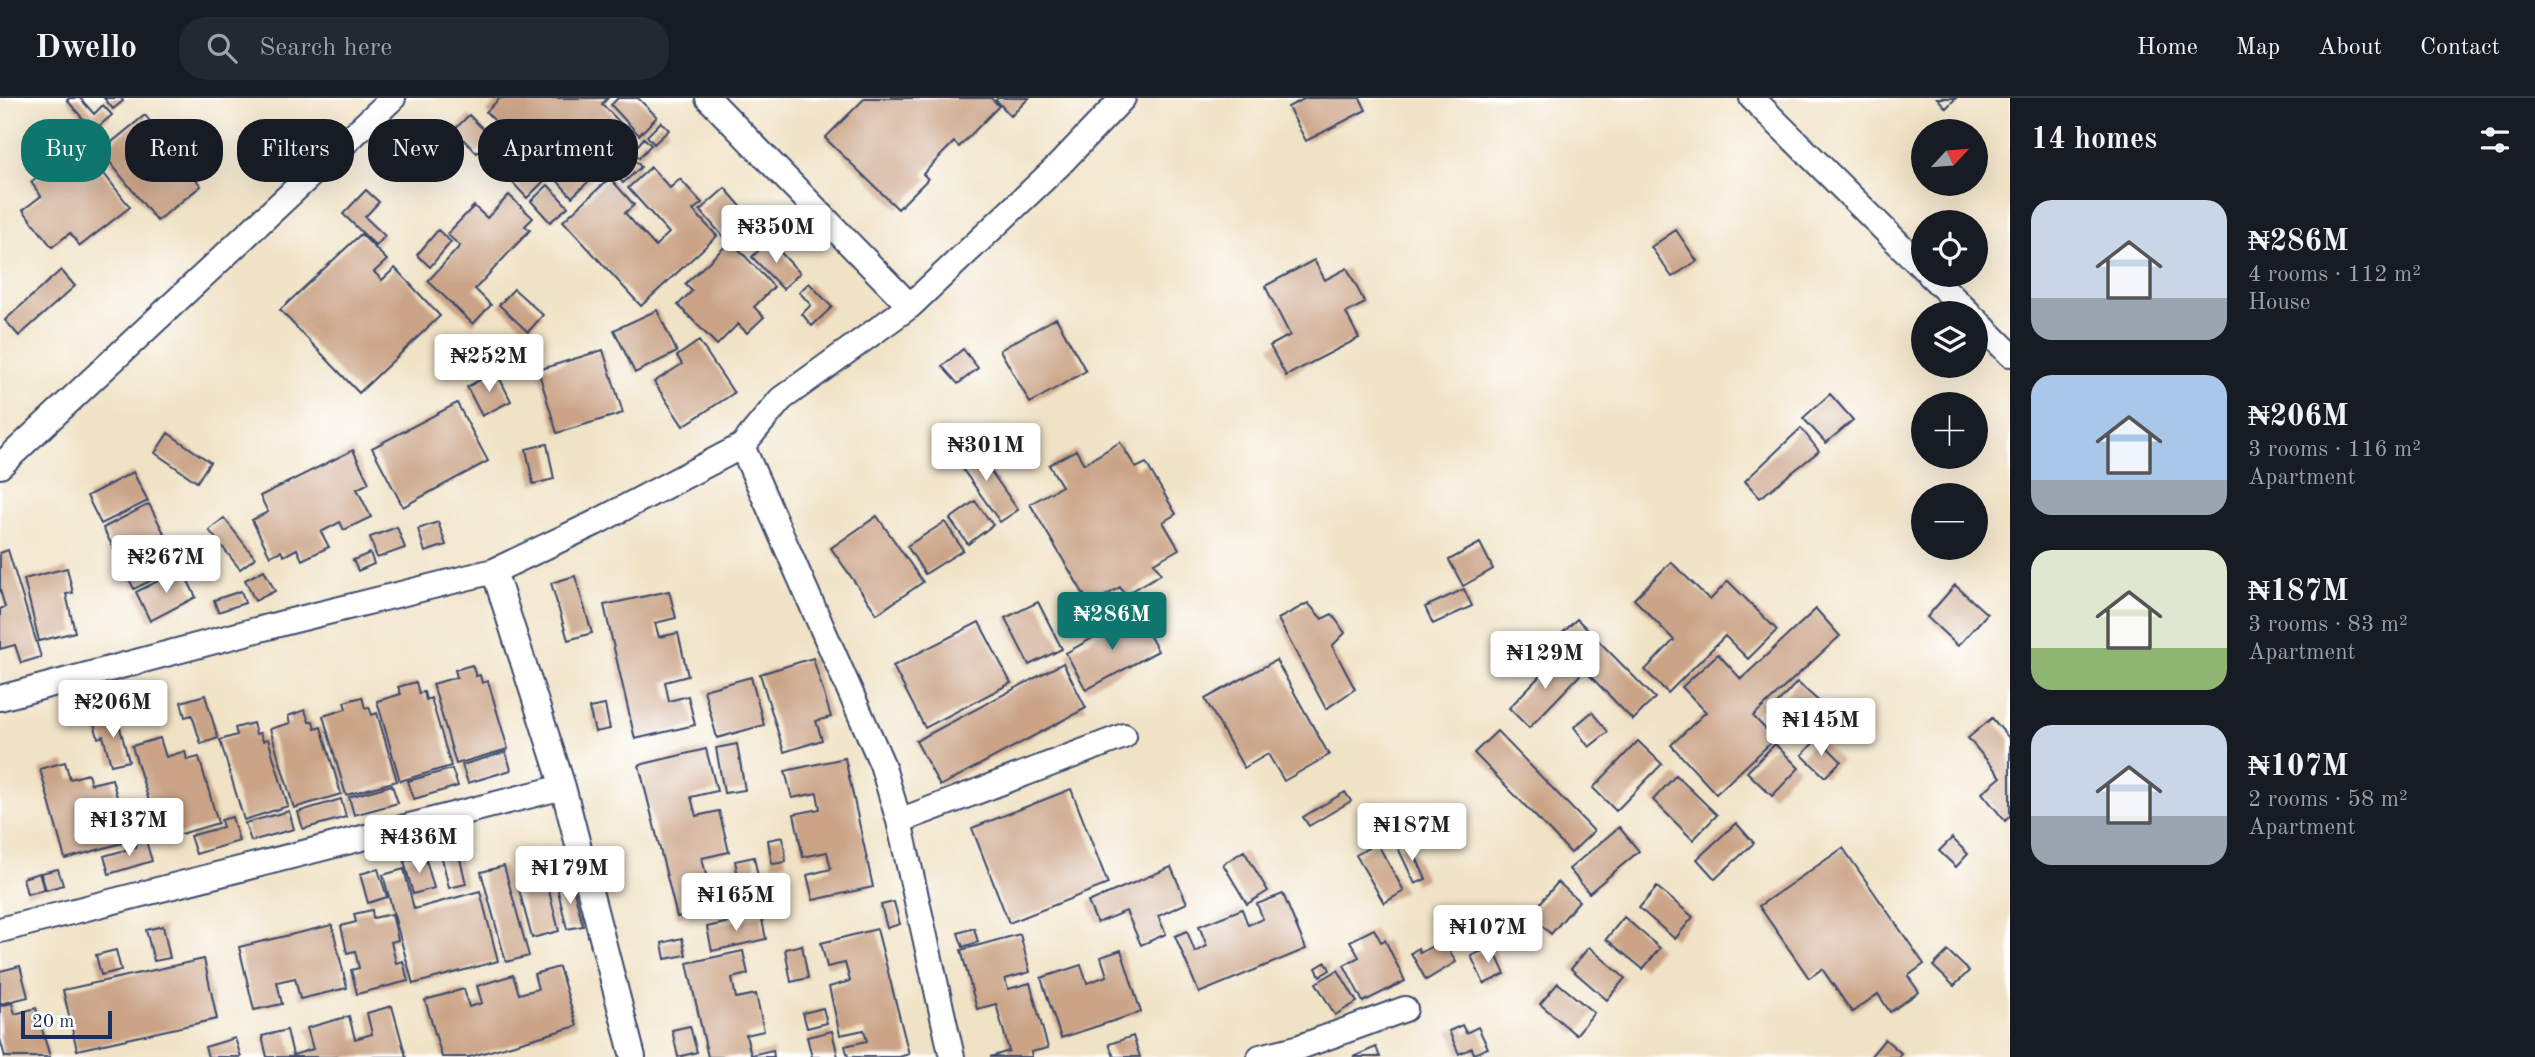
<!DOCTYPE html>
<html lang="en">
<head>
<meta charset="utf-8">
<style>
  :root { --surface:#171b24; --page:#242831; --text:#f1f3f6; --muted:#9ea1a6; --line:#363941; --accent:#0f766e }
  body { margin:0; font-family:"Old Standard TT",serif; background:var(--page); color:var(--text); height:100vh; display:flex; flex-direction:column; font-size:26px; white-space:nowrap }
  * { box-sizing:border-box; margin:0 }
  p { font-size:23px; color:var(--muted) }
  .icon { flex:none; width:38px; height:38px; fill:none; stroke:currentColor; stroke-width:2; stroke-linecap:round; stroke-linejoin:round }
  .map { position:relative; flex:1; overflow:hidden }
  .panel { display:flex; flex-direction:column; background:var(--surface); width:525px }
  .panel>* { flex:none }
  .guide { position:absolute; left:21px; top:21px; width:665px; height:63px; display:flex; gap:14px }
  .needle { width:46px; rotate:64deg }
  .tools { position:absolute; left:1911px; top:21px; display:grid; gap:14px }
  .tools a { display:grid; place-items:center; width:77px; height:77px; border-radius:50%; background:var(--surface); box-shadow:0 7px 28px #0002; font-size:35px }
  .scale { position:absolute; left:21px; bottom:18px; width:91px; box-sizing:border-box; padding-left:7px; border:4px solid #1b2f5e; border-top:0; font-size:19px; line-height:24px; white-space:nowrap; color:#1b2f5e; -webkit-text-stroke:5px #fff; paint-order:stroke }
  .price { position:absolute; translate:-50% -60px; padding:0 16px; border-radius:7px; background:#fff; color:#222; font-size:23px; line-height:46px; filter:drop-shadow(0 2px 4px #0008) }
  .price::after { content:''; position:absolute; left:50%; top:42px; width:21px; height:16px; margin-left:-10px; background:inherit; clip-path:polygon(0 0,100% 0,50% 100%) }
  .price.active { background:var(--accent); color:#fff }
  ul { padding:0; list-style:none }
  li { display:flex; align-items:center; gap:21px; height:175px; padding:0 21px }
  li span { display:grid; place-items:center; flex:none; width:196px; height:140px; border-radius:21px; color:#555 }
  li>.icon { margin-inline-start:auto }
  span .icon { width:84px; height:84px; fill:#fffc; stroke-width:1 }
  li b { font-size:30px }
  h2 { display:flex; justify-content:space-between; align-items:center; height:84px; padding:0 21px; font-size:30px }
  .tag { padding:0 24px; border-radius:28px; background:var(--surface); box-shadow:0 7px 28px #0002; font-size:24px; line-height:63px }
  .tag.active { background:var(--accent); color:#fff }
  header { display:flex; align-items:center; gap:42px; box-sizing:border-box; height:98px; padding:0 35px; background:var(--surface); border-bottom:2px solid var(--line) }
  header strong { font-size:33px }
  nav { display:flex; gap:38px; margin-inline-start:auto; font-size:24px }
  .search { width:490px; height:63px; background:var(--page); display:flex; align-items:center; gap:18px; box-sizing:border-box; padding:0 24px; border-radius:28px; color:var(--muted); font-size:26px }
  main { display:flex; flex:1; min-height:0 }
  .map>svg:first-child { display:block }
  .building { fill:#cba487 }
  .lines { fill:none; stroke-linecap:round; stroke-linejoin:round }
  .street-casing { stroke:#3b4a6d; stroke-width:28 }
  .street { stroke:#fff; stroke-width:24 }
</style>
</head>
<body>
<header>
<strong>Dwello</strong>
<div class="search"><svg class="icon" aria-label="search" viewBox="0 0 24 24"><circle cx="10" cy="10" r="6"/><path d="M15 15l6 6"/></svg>Search here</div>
<nav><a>Home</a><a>Map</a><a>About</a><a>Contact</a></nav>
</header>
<main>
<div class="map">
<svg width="2010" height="959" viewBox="0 0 2010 959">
  <rect width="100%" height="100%" fill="#fff"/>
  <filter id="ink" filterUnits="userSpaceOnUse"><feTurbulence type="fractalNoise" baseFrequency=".0143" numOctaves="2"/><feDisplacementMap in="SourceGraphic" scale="14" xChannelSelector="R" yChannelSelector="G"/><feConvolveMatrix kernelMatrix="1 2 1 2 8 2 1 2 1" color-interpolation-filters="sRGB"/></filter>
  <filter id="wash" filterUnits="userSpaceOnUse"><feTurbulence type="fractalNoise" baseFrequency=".00686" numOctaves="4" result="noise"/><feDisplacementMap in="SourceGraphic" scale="28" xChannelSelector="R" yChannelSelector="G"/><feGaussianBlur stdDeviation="1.57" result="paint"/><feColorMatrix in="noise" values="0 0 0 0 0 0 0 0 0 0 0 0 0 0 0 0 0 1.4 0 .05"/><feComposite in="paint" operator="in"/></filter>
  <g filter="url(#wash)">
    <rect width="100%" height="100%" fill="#f0e2c5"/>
    <g id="blocks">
      <path class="building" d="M 70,0 L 80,0 L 94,16 L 103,7 L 112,17 L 93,33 L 67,2 Z
        M 104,0 L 121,0 L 123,3 L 113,11 Z
        M 500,0 L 608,0 L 602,6 L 635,40 L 572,99 L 551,76 L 527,100 L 485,55 L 507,35 L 486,14 Z
        M 618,0 L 638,0 L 657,19 L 639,37 L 611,7 Z
        M 865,0 L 991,0 L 999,8 L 959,49 L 954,44 L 923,76 L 928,81 L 898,111 L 825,40 Z
        M 997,0 L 1029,0 L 1011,18 L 996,2 Z
        M 1306,0 L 1360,0 L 1366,12 L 1306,43 L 1288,9 Z
        M 1937,0 L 1956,0 L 1946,10 Z
        M 145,17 L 201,88 L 157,123 L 101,53 Z
        M 469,17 L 492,40 L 477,55 L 454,32 Z
        M 661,24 L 669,32 L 654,46 L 647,38 Z
        M 644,40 L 651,47 L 639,60 L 632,54 Z
        M 80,45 L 130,109 L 80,148 L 70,135 L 52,149 L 23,112 L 41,98 L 31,84 Z
        M 629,56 L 641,69 L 623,85 L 612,72 Z
        M 651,69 L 670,90 L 680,81 L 702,105 L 693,112 L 717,138 L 641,208 L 563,123 L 610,80 L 634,107 L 625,115 L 655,148 L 669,135 L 628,90 Z
        M 548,87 L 568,109 L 550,124 L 531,103 Z
        M 725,90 L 751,120 L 726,142 L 700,112 Z
        M 366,92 L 379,104 L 365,119 L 385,138 L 376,148 L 343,116 Z
        M 509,97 L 533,120 L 525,128 L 530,132 L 475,191 L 491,207 L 473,226 L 428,183 L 460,148 L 447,136 L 474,108 L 487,120 Z
        M 438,132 L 451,144 L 430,169 L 417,157 Z
        M 1676,132 L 1697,163 L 1672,179 L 1651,149 Z
        M 361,136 L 387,162 L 374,174 L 382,182 L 395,170 L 440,218 L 359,295 L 280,212 Z
        M 769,142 L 800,175 L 783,191 L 752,159 Z
        M 731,143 L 774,189 L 754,209 L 764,219 L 747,235 L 738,226 L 717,247 L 678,207 L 692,193 L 685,186 Z
        M 1314,162 L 1325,182 L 1347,170 L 1365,205 L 1346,215 L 1359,240 L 1286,278 L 1270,248 L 1290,237 L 1265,188 Z
        M 61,172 L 75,188 L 19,238 L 5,222 Z
        M 809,185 L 832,209 L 812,228 L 802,216 L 811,207 L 799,194 Z
        M 514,191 L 543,217 L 528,234 L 499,207 Z
        M 657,212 L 677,254 L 635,275 L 614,232 Z
        M 1056,220 L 1086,273 L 1030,305 L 1000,252 Z
        M 699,243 L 734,295 L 683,328 L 654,284 L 682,266 L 677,258 Z
        M 963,251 L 978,270 L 958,286 L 942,268 Z
        M 603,252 L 623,315 L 557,335 L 538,272 Z
        M 496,273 L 511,303 L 482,318 L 467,289 Z
        M 1830,296 L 1853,322 L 1826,345 L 1803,320 Z
        M 457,305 L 488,363 L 403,409 L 372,350 Z
        M 1801,330 L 1819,353 L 1760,400 L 1745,383 Z
        M 168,335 L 210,364 L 197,384 L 155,355 Z
        M 1120,344 L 1136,370 L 1146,365 L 1176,416 L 1163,424 L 1179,451 L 1154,465 L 1161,476 L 1125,497 L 1120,489 L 1090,507 L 1030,406 L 1062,388 L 1049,367 L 1076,352 L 1084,366 Z
        M 547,346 L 554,381 L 533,386 L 526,351 Z
        M 972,346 L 1018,412 L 1000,424 L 954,359 Z
        M 353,352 L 369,385 L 357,391 L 371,419 L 344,432 L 340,424 L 321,434 L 329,449 L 302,462 L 297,451 L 284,458 L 281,453 L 270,458 L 252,422 L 268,414 L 260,398 Z
        M 133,374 L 148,403 L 101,426 L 87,398 Z
        M 975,403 L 993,427 L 968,446 L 950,421 Z
        M 149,406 L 164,435 L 118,459 L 103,430 Z
        M 877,418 L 923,484 L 877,516 L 831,450 Z
        M 224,420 L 255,460 L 240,471 L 209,432 Z
        M 438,424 L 446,447 L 425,454 L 418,431 Z
        M 945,424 L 963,452 L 925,476 L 907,448 Z
        M 397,429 L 405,450 L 377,460 L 370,439 Z
        M 166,439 L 180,468 L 134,491 L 120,463 Z
        M 1480,445 L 1493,471 L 1463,488 L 1449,462 Z
        M 8,452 L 41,559 L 21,565 L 15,547 L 0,551 L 0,511 L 5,509 L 0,492 L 0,455 Z
        M 370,455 L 374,466 L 358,473 L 353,462 Z
        M 1671,464 L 1710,502 L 1728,483 L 1777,532 L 1748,561 L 1725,538 L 1668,595 L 1645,572 L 1674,542 L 1634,501 Z
        M 67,470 L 73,495 L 66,496 L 75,534 L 39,543 L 24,481 Z
        M 182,471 L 196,499 L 150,523 L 136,494 Z
        M 264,472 L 275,493 L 255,503 L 245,482 Z
        M 575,478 L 592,535 L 568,542 L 551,485 Z
        M 1955,487 L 1987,516 L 1958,548 L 1927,519 Z
        M 1464,491 L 1472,508 L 1433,526 L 1425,509 Z
        M 241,493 L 245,505 L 218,514 L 214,502 Z
        M 669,493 L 676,520 L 655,525 L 659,539 L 678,535 L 688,578 L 665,584 L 669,603 L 688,598 L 695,627 L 635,641 L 604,507 Z
        M 1038,504 L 1062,551 L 1029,567 L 1005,520 Z
        M 1308,505 L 1322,521 L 1332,516 L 1345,535 L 1332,548 L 1355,591 L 1326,611 L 1278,521 Z
        M 1816,511 L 1840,538 L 1753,618 L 1775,641 L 1716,696 L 1671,647 L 1706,614 L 1682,589 L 1718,556 L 1741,581 Z
        M 1137,515 L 1158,553 L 1086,592 L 1066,555 Z
        M 1577,521 L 1655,600 L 1633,622 L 1555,542 Z
        M 979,524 L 1011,585 L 925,630 L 893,568 Z
        M 1561,556 L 1581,576 L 1529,630 L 1509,610 Z
        M 813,560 L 831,619 L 816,623 L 822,642 L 784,654 L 760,576 Z
        M 1276,562 L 1329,657 L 1284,683 L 1268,656 L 1244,670 L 1205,601 Z
        M 1063,565 L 1086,610 L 940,688 L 916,643 Z
        M 472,567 L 476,578 L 480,577 L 482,585 L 488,583 L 508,651 L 456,666 L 433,586 L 457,579 L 455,572 Z
        M 751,579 L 764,627 L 717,640 L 704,592 Z
        M 416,584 L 419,595 L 424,594 L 426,602 L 431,600 L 451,668 L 400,683 L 377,603 L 401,596 L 398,589 Z
        M 1797,584 L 1822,606 L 1795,636 L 1770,614 Z
        M 205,597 L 218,640 L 201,646 L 192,617 L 185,619 L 181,604 Z
        M 362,599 L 365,610 L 369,609 L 372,617 L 377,615 L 397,683 L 346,697 L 323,618 L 346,611 L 344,604 Z
        M 605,607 L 610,631 L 595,634 L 589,610 Z
        M 305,612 L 309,624 L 313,623 L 315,631 L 321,629 L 341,696 L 294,710 L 270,631 L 290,625 L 288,618 Z
        M 1592,614 L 1608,634 L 1589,649 L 1574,629 Z
        M 117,619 L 129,663 L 111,667 L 103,638 L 98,640 L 94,625 Z
        M 1992,620 L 2010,641 L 2010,718 L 2005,723 L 1982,695 L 2001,679 L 1968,640 Z
        M 253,625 L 256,636 L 260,635 L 263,643 L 268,641 L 288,708 L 244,722 L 220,642 L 237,637 L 235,630 Z
        M 1497,633 L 1594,733 L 1571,755 L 1474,655 Z
        M 160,640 L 166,659 L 185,653 L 187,662 L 199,659 L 218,725 L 161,742 L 132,648 Z
        M 1818,640 L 1841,663 L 1825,679 L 1802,657 Z
        M 1638,643 L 1662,666 L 1616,713 L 1593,690 Z
        M 737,646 L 745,692 L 724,695 L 716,650 Z
        M 1775,646 L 1799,670 L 1772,698 L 1747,674 Z
        M 706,651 L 717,693 L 691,699 L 696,718 L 719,713 L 729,754 L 702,760 L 707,781 L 733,775 L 740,804 L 677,819 L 639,667 Z
        M 506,654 L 511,672 L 468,685 L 462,667 Z
        M 845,660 L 873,789 L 813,802 L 807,777 L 831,771 L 827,754 L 803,759 L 794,716 L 820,711 L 817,695 L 792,700 L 785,673 Z
        M 65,664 L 70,681 L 88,676 L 91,686 L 112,681 L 129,743 L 65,761 L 40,671 Z
        M 452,671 L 458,688 L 414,701 L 408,683 Z
        M 1676,677 L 1717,717 L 1693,742 L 1653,702 Z
        M 392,687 L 398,705 L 354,717 L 349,699 Z
        M 1071,691 L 1108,786 L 1009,825 L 972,730 Z
        M 1345,694 L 1351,703 L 1309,728 L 1303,719 Z
        M 341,701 L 346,719 L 303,731 L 298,714 Z
        M 289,713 L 294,731 L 251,743 L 245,725 Z
        M 1390,716 L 1397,730 L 1388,735 L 1381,720 Z
        M 232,719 L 239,743 L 196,756 L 190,738 L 223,729 L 221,722 Z
        M 1736,725 L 1754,745 L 1715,781 L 1697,761 Z
        M 1619,729 L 1639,753 L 1589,795 L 1569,771 Z
        M 783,739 L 786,764 L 772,766 L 768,742 Z
        M 145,740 L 152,763 L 109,776 L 104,758 L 136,749 L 135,743 Z
        M 1952,740 L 1968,756 L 1956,769 L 1939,753 Z
        M 1409,744 L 1426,781 L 1415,786 L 1398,750 Z
        M 1377,745 L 1404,793 L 1384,805 L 1356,757 Z
        M 457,748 L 466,786 L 449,790 L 440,752 Z
        M 1843,750 L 1924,866 L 1908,878 L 1919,894 L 1890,914 L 1878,896 L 1852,914 L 1822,871 L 1809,880 L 1759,808 Z
        M 1244,753 L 1268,793 L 1247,806 L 1223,766 Z
        M 425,758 L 434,790 L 413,796 L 404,763 Z
        M 754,759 L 764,808 L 745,812 L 735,763 Z
        M 504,768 L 529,858 L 506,864 L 481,774 Z
        M 1171,769 L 1187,805 L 1158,818 L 1166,836 L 1141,847 L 1126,813 L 1097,825 L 1088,804 Z
        M 58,771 L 63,787 L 46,792 L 41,775 Z
        M 378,771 L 387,799 L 368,805 L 360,776 Z
        M 404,771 L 414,811 L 480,793 L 498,863 L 413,886 L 383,777 Z
        M 39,775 L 44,792 L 27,796 L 23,780 Z
        M 546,781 L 559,833 L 532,840 L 518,788 Z
        M 1558,784 L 1579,803 L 1551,836 L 1530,817 Z
        M 572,785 L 583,828 L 567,831 L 557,789 Z
        M 1657,789 L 1693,819 L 1675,841 L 1639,810 Z
        M 1283,796 L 1306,851 L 1199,895 L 1175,838 L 1187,833 L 1195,854 L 1207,848 L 1199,828 L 1242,811 L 1248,827 L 1263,821 L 1257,806 Z
        M 894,804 L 900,826 L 887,830 L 881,807 Z
        M 372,812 L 373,820 L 392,816 L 398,842 L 391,844 L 396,865 L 403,863 L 408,883 L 357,896 L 351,872 L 359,870 L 355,853 L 347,855 L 341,828 L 356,824 L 354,816 Z
        M 761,817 L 766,841 L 712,853 L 707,829 Z
        M 1624,819 L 1660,850 L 1643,871 L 1606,841 Z
        M 332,827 L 347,890 L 300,901 L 295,880 L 277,884 L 282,906 L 254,912 L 239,849 Z
        M 163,828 L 170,860 L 154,863 L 146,832 Z
        M 974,830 L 978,844 L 963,849 L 958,835 Z
        M 877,831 L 909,956 L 899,959 L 848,959 L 845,948 L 867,943 L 864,932 L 840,937 L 829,889 L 850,883 L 845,865 L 827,869 L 821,845 Z
        M 1374,831 L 1381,844 L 1385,842 L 1405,883 L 1363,904 L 1344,867 L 1359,859 L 1350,843 Z
        M 1020,836 L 1030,874 L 1005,881 L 1008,891 L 1030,885 L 1048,950 L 1031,954 L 1032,959 L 990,959 L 1009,953 L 996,906 L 977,911 L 961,852 Z
        M 682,840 L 686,857 L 665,861 L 662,845 Z
        M 1443,842 L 1456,864 L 1426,882 L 1411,855 L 1418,850 L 1420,855 Z
        M 802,847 L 808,880 L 791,884 L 785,851 Z
        M 1492,848 L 1505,876 L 1484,886 L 1471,858 Z
        M 1589,849 L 1625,880 L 1607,902 L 1571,871 Z
        M 116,852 L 121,872 L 101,877 L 96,857 Z
        M 1121,852 L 1141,914 L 1061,940 L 1041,880 L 1081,867 L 1087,885 L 1107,878 L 1101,859 Z
        M 743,853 L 748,876 L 732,880 L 736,900 L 756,896 L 764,933 L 746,937 L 751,957 L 773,952 L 774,959 L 708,959 L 687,865 Z
        M 1948,853 L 1969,873 L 1954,888 L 1933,868 Z
        M 204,861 L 217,921 L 77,952 L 63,892 Z
        M 1326,864 L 1330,872 L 1320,878 L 1316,870 Z
        M 20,868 L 28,899 L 0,906 L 0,873 Z
        M 559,869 L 577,928 L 469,959 L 442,959 L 425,902 L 464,891 L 469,909 L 482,905 L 477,888 L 513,877 L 519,896 L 538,891 L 534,876 Z
        M 1338,872 L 1357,904 L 1335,917 L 1316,885 Z
        M 1558,885 L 1594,915 L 1576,937 L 1540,906 Z
        M 12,905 L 15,916 L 36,910 L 50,959 L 5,959 L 0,941 L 0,908 Z
        M 392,908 L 406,959 L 267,959 L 262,938 L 287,932 L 293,957 L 313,951 L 307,930 L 349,918 L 355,941 L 372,936 L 367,915 Z
        M 823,910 L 827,925 L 807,930 L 803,915 Z
        M 1462,927 L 1466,935 L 1478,929 L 1488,950 L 1474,956 L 1472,950 L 1459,956 L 1449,933 Z
        M 690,928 L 697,954 L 678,959 L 672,932 Z
        M 832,933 L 838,959 L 812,959 L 807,939 Z
        M 1133,938 L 1140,959 L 1114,959 L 1109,946 Z
        M 235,940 L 241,959 L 208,959 L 205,949 Z
        M 1885,941 L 1901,955 L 1898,959 L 1870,959 Z
        M 1376,949 L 1380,959 L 1353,959 Z"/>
    </g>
  </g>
  <g filter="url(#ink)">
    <use href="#blocks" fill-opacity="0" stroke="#3b4a6d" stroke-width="2"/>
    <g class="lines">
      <defs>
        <path id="street" d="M 708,0 L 910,208
          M 1752,0 L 1923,170
          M 1930,177 L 1969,215
          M 1976,222 L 2010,256
          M 742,348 L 882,666 L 899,723 L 952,959
          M 0,368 L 393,0
          M 494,473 L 563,689 L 633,959
          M 0,600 L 283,525 L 494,473 L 595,425 L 742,348 L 781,301 L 910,208 L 1059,67 L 1123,0
          M 899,723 L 1124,638
          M 0,832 L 563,689
          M 1260,959 L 1297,950 L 1405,911"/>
      </defs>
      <use href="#street" class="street-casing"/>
      <use href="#street" class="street"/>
    </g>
  </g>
</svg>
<div class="tools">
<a><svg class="needle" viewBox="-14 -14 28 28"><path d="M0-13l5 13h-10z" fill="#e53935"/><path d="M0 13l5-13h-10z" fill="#9ea1a6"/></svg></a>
<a><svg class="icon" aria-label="locate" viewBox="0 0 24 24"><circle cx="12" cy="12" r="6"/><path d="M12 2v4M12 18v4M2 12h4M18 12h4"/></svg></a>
<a><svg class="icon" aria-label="layers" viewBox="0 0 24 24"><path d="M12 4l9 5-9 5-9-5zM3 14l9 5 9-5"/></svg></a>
<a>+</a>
<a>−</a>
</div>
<div class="scale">20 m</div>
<b class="price" style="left:776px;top:167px">₦350M</b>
<b class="price" style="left:489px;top:296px">₦252M</b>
<b class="price" style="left:986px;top:385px">₦301M</b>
<b class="price" style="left:166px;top:497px">₦267M</b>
<b class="price active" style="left:1112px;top:554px">₦286M</b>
<b class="price" style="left:1545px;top:593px">₦129M</b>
<b class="price" style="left:113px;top:642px">₦206M</b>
<b class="price" style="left:1821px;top:660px">₦145M</b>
<b class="price" style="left:129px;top:760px">₦137M</b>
<b class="price" style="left:1412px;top:765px">₦187M</b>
<b class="price" style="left:419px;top:777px">₦436M</b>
<b class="price" style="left:570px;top:808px">₦179M</b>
<b class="price" style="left:736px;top:835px">₦165M</b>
<b class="price" style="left:1488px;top:867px">₦107M</b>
<div class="guide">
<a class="tag active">Buy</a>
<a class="tag">Rent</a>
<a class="tag">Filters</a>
<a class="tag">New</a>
<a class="tag">Apartment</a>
</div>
</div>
<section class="panel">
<h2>14 homes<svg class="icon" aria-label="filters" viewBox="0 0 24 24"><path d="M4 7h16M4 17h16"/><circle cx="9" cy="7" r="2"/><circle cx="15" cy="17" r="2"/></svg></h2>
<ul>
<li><span style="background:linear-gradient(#c9d6e8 70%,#9aa5b1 0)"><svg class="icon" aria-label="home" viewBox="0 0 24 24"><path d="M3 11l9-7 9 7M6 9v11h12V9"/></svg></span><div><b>₦286M</b><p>4 rooms · 112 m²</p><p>House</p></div></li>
<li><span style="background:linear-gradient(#a9c7e8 75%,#9aa5b1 0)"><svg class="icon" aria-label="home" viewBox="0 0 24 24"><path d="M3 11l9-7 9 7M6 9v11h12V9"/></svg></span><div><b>₦206M</b><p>3 rooms · 116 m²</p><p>Apartment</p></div></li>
<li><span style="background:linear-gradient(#dfe7d0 70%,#8fb573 0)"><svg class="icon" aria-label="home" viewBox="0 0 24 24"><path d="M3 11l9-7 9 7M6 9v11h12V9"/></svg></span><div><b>₦187M</b><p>3 rooms · 83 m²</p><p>Apartment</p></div></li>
<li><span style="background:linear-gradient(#c9d6e8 65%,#9aa5b1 0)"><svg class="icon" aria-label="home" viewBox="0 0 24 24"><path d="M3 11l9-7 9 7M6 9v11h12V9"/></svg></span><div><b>₦107M</b><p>2 rooms · 58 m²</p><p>Apartment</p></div></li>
</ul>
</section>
</main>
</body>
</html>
